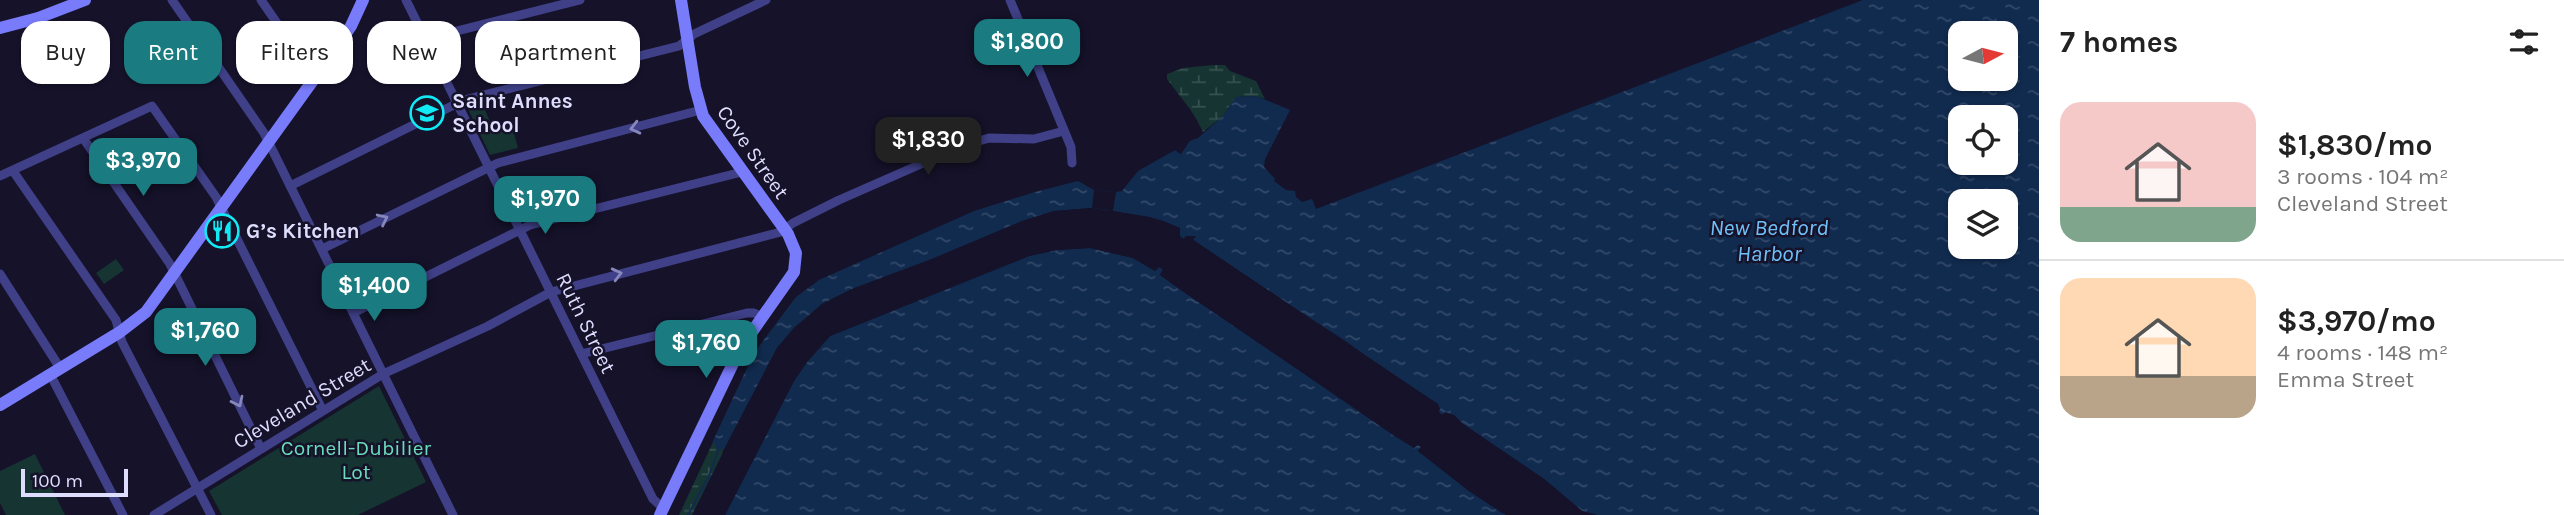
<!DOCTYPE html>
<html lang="en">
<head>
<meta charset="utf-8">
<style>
  :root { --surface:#fff; --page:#f2f2f2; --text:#222; --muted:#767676; --line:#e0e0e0; --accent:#1a7c81 }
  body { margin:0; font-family:Karla,sans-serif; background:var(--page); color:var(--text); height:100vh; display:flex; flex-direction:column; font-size:26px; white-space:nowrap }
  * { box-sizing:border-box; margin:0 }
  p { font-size:23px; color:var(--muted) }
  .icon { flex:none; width:38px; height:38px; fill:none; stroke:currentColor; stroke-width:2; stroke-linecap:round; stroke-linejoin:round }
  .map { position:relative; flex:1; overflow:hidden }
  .panel { display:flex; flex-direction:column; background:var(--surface); width:525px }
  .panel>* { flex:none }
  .top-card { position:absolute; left:21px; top:21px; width:665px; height:63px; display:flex; gap:14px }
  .needle { width:46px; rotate:83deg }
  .buttons { position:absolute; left:1948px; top:21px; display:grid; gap:14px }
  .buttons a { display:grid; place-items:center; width:70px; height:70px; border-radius:14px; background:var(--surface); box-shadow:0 2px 5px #0004; font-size:35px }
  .scale { position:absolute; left:21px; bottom:18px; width:107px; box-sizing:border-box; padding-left:7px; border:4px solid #dfddfe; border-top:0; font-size:19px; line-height:24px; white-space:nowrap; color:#dfddfe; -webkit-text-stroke:5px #15122a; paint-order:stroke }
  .price { position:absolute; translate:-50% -60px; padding:0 16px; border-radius:14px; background:var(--accent); color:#fff; font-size:23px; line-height:46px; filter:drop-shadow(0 2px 4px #0008) }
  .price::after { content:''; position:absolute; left:50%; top:42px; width:21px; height:16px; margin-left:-10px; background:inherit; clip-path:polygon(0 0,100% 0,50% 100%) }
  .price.selected { background:#222; color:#fff }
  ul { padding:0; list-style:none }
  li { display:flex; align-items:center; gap:21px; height:175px; padding:0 21px }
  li+li { border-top:2px solid var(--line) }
  li span { display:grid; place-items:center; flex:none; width:196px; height:140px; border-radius:21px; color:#555 }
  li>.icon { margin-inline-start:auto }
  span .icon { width:84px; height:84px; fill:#fffc; stroke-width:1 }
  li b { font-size:30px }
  h2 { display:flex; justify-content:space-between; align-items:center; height:84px; padding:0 21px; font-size:30px }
  .chip { padding:0 24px; border-radius:21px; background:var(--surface); box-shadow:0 2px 5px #0004; font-size:24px; line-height:63px }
  .chip.selected { background:var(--accent); color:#fff }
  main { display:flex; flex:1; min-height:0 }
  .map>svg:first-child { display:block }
  .wetland { fill:url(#wetland-marsh) }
  .green { fill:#153432 }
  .water { fill:url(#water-ripples); fill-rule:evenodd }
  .pier { fill:#15122a }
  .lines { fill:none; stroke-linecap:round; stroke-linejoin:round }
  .stream { stroke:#112b4f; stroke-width:2 }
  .minor { stroke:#3f4087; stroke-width:9 }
  .secondary { stroke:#787bfa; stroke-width:12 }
  .oneway { stroke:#8787bd }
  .labels { text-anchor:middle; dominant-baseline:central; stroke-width:5; stroke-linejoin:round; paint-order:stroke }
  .poi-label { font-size:21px; font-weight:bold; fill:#dfddfe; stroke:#15122a; text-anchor:start }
  .street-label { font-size:21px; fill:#dfddfe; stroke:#15122a }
  .park-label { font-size:21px; fill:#6adcbb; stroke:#15122a }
  .water-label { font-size:23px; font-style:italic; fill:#6fc0f9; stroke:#15122a }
</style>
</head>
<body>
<main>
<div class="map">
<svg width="2039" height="515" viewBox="0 0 2039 515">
  <defs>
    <pattern id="wetland-marsh" width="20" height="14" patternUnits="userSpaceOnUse" patternTransform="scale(1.75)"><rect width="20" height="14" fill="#153432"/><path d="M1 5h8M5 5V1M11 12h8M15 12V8" fill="none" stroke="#375151"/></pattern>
    <pattern id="water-ripples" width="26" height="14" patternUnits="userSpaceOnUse" patternTransform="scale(1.75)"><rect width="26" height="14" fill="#112b4f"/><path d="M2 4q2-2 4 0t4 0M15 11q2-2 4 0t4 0" fill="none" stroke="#334969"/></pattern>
  </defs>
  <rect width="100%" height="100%" fill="#15122a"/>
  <path class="wetland" d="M 1213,65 L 1225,65 L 1230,71 L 1256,81 L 1265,99 L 1256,96 L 1236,97 L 1222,117 L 1203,132 C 1194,111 1180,97 1167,79 L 1167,74 L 1183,68 Z
    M 741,382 L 741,416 L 692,515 L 679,515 Z"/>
  <path class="green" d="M 481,100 L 492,127 L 511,122 L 518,148 L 490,155 L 466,105 Z
    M 116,259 L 124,270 L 104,284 L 96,273 Z
    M 379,386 L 426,482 L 358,515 L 222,515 L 209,491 Z
    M 35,454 L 65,515 L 6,515 L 0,503 L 0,471 Z"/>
  <path class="water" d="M 1863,0 L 2039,0 L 2039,515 L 1597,515 L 1582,511 L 1544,479 L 1463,424 L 1454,415 L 1443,415 L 1438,412 L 1438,404 L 1192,239 L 1196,236 L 1184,239 L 1179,236 L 1180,228 L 1150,217 L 1113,211 L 1092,208 L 1054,211 L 1022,221 L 932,259 L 852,289 L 822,304 L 794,328 L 777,348 L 725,448 L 718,451 L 713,441 L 754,353 L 796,297 L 819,280 L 974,211 L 1035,192 L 1078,181 L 1094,190 L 1115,192 L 1124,181 L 1171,146 L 1181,154 L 1190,141 L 1198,138 L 1222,117 L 1236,97 L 1256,96 L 1290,110 L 1265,159 L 1264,167 L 1275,179 L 1274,181 L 1286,190 L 1295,191 L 1296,197 L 1302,202 L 1312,199 L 1316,209 ZM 1960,33 L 2006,33 L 2006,79 L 1960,79 ZM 1960,117 L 2006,117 L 2006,163 L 1960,163 ZM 1960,201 L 2006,201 L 2006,247 L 1960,247 Z
    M 1090,248 L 1133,258 L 1155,271 L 1159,267 L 1163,269 L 1160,275 L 1182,291 L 1414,448 L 1417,444 L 1421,447 L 1418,451 L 1469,491 L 1506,515 L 725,515 L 794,381 L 807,362 L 830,336 L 1029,256 L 1057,250 Z"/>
  <path class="pier" d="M 1170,143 L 1181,155 L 1175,150 L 1138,171 L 1122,191 L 1116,192 L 1113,211 L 1161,220 L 1180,228 L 1180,236 L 1183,239 L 1186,236 L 1196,236 L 1193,240 L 1260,287 L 1344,340 L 1399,380 L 1438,404 L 1440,409 L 1439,412 L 1442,415 L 1445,412 L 1454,415 L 1463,424 L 1544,479 L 1582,511 L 1597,515 L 1580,514 L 1542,482 L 1461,427 L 1452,418 L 1446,416 L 1445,418 L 1435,412 L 1435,407 L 1397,383 L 1342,343 L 1258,290 L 1188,239 L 1185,242 L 1182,241 L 1176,236 L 1177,231 L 1149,221 L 1115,216 L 1109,210 L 1093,208 L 1093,212 L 1055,215 L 1023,224 L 933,262 L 853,292 L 824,307 L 796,331 L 780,350 L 731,446 L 722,453 L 777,348 L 794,328 L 822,304 L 852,289 L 932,259 L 1022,221 L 1054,211 L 1092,208 L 1094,190 L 1115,192 L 1120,181 L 1140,161 L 1161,147 Z
    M 1090,245 L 1134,255 L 1155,267 L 1159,264 L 1165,266 L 1164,274 L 1319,381 L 1413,443 L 1417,441 L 1423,444 L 1423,450 L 1510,515 L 1502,513 L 1469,491 L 1418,451 L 1421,447 L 1418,445 L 1414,448 L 1393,435 L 1160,275 L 1163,269 L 1159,267 L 1155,271 L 1133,258 L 1090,248 L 1057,250 L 1029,256 L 830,336 L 807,362 L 794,381 L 725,515 L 721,515 L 791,379 L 804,359 L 828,333 L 1028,252 L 1057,246 Z"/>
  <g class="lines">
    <path class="stream" d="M 688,515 L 709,476 L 718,451"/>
    <path class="minor" d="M 172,0 L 264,133 L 453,515
      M 261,0 L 315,78
      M 406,0 L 653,499 L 663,508
      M 1010,0 L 1071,147 L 1072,163
      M 425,39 L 580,0
      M 83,138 L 170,264 L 261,449
      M 13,171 L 116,320 L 122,342 L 211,515
      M 0,176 L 152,106 L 216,197 L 323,411
      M 290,186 L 464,100 L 679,46 L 694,34 L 766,0
      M 322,249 L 498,163 L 701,110
      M 0,274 L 60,368
      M 353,313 L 530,225 L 742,172
      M 581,354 L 747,313 L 754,313 L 763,317
      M 50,374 L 123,515
      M 154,515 L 383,374 L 488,326 L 551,292 L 781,232 L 793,223 L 839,200 L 962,146 L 989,138 L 1034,139 L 1064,131"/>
    <path class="secondary" d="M 0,28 L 38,18 L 85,0
      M 0,405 L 120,332 L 146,312 L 332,54 L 351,26 L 363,0
      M 660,515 L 740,349 L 794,272 L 796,253 L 788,234 L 703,116 L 695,87 L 681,0"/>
  </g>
  <defs><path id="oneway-chevron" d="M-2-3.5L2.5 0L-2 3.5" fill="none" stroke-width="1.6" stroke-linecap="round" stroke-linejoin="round" transform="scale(1.75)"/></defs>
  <g class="oneway">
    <use href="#oneway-chevron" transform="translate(635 128) rotate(166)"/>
    <use href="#oneway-chevron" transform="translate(383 219) rotate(-26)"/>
    <use href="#oneway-chevron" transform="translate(617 274) rotate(-14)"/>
    <use href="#oneway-chevron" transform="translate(238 402) rotate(64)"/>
  </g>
  <defs>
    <symbol id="school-ring" viewBox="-11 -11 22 22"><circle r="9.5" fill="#15122a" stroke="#11e9f5" stroke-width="1.5"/><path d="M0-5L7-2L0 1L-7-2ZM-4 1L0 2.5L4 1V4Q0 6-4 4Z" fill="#11e9f5"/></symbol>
    <symbol id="restaurant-ring" viewBox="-11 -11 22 22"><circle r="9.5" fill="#15122a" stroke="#11e9f5" stroke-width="1.5"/><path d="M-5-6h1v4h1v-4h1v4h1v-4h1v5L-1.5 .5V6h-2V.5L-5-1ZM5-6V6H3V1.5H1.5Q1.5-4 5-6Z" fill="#11e9f5"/></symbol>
  </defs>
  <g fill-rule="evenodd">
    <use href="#school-ring" x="408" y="94" width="38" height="38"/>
    <use href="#restaurant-ring" x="203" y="212" width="38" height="38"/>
  </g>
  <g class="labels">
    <g class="poi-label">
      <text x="452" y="101">Saint Annes<tspan x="452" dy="24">School</tspan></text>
      <text x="246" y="231">G’s Kitchen</text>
    </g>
    <g class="street-label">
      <text transform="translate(753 152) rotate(55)">Cove Street</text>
      <text transform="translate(586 323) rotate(64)">Ruth Street</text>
      <text transform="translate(302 403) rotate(-31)">Cleveland Street</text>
    </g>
    <g class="park-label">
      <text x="356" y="448">Cornell-Dubilier<tspan x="356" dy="24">Lot</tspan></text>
    </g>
    <g class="water-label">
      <text x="1769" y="227">New Bedford<tspan x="1769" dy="26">Harbor</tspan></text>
    </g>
  </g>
</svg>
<div class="buttons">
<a><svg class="needle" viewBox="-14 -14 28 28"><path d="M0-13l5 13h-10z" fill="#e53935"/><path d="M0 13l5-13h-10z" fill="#767676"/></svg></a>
<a><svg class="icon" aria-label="locate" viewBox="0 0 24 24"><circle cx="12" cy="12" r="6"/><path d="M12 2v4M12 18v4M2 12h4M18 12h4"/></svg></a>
<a><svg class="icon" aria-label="layers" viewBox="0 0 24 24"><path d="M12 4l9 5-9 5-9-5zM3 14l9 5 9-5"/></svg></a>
</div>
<div class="scale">100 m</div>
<b class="price" style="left:1027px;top:79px">$1,800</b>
<b class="price selected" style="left:928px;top:177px">$1,830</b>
<b class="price" style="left:143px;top:198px">$3,970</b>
<b class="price" style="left:545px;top:236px">$1,970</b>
<b class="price" style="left:374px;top:323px">$1,400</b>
<b class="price" style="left:205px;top:368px">$1,760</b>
<b class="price" style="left:706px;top:380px">$1,760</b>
<div class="top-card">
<a class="chip">Buy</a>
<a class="chip selected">Rent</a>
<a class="chip">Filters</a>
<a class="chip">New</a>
<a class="chip">Apartment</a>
</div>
</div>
<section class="panel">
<h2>7 homes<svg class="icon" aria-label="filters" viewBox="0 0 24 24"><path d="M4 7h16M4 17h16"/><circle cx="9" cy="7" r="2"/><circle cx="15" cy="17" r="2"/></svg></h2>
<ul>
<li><span style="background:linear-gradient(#f6c9c9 75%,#7fa58c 0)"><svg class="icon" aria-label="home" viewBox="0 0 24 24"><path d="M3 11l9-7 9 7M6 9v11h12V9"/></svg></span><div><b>$1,830/mo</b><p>3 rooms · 104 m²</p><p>Cleveland Street</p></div></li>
<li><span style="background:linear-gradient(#ffd9b3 70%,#b9a48a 0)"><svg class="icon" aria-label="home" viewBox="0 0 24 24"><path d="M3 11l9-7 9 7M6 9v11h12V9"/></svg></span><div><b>$3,970/mo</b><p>4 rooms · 148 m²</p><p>Emma Street</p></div></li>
</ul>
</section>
</main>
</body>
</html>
